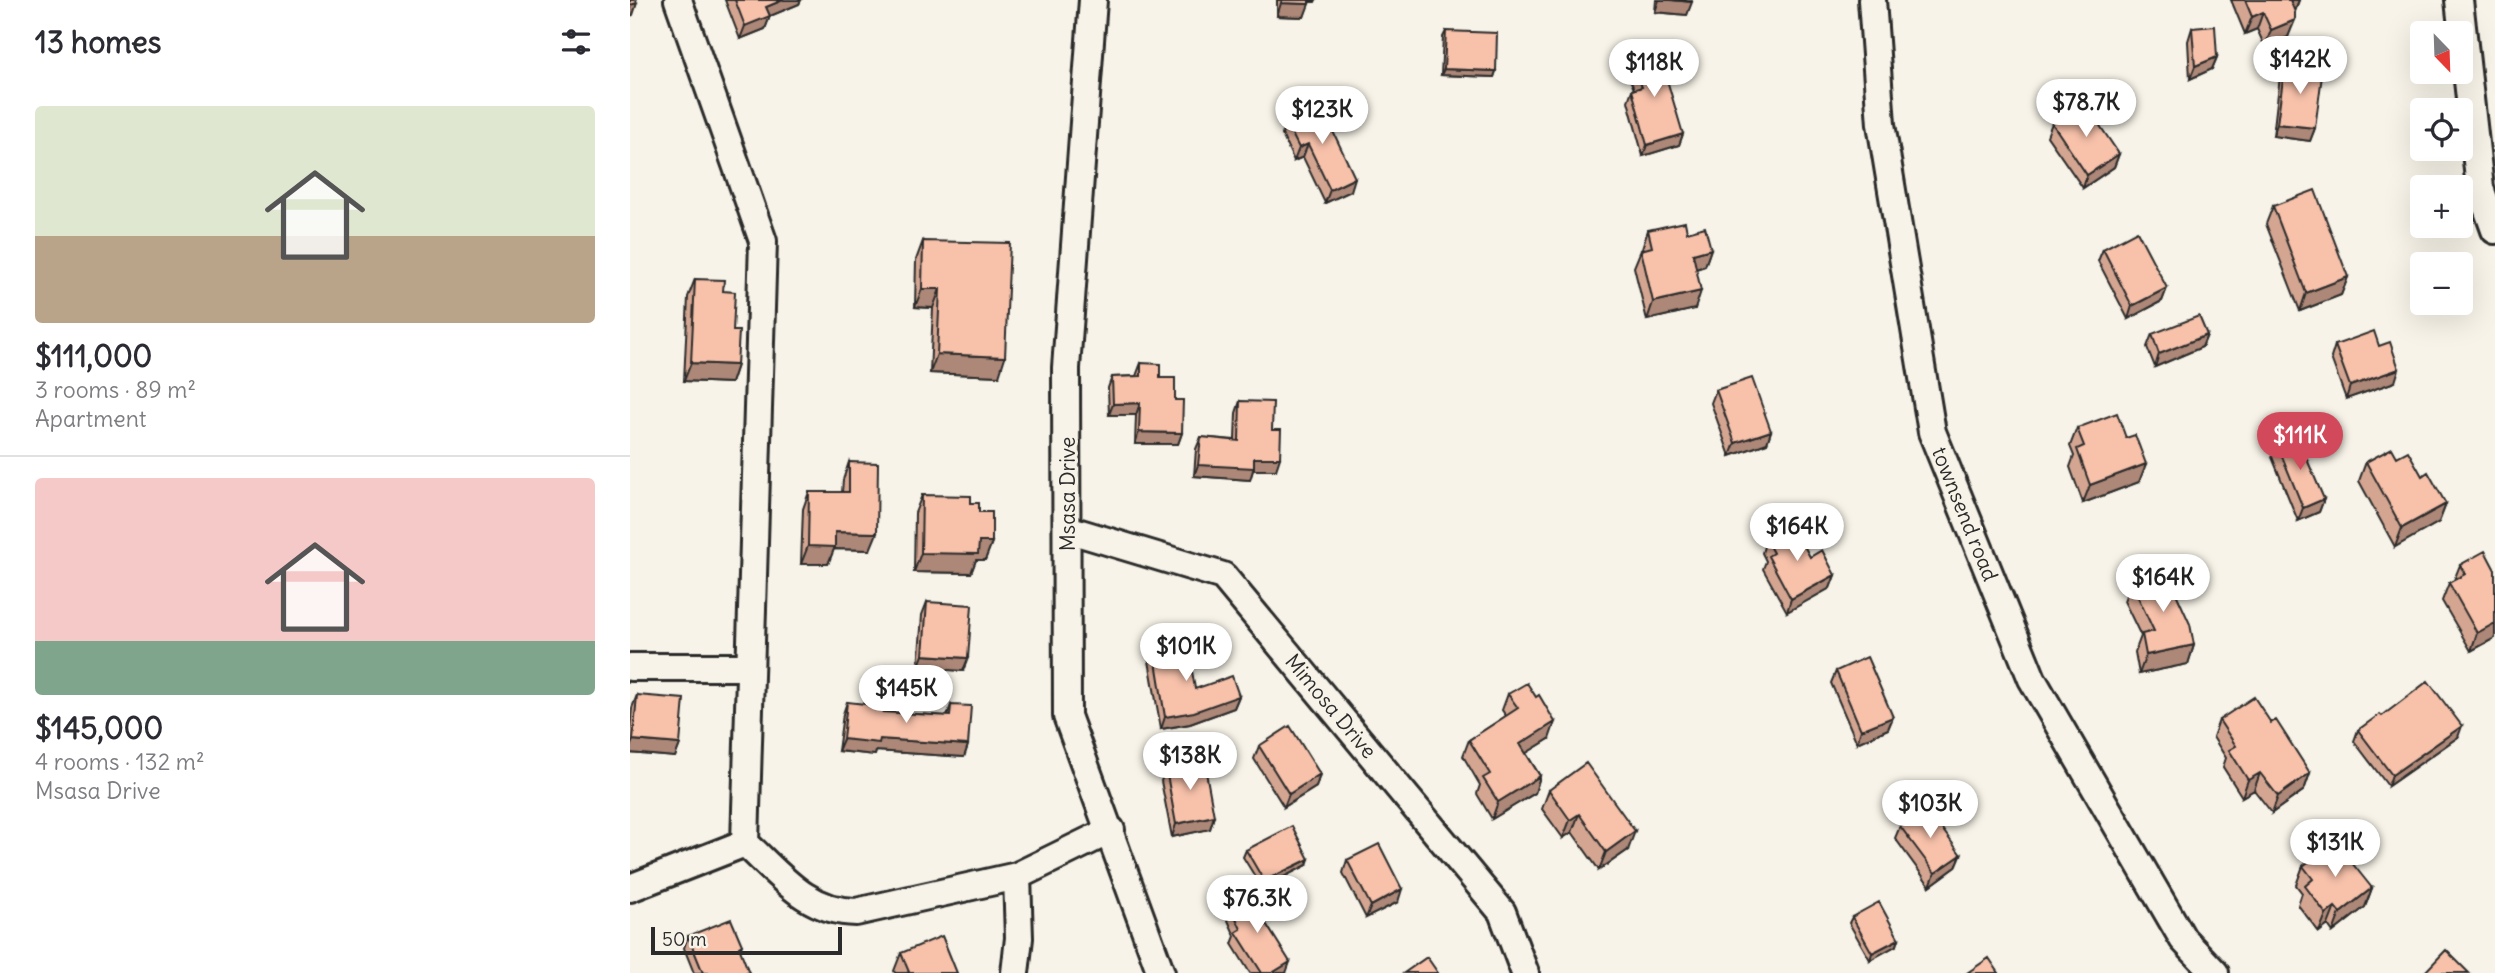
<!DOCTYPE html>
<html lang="en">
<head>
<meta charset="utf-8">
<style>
  :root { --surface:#fff; --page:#f7f7f7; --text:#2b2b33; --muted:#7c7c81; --line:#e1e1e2; --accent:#d1495b }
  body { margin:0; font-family:Delius,sans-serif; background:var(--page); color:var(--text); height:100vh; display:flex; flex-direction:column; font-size:26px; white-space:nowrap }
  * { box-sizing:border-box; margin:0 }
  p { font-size:23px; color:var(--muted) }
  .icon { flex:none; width:38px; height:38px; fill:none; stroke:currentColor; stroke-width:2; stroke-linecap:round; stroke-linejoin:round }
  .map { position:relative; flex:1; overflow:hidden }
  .panel { display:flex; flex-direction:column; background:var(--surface); width:630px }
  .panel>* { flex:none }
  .needle { width:46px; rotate:157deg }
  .controls { position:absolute; left:1780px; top:21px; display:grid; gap:14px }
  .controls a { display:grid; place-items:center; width:63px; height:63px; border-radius:7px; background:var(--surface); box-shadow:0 7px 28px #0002; font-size:35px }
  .scale { position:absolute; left:21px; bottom:18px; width:191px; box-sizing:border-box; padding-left:7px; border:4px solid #2b2b2b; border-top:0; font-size:19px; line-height:24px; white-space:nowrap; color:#2b2b2b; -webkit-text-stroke:5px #f7f3e8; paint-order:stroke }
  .price { position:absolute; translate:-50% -60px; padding:0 16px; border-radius:24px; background:#fff; color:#222; font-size:23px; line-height:46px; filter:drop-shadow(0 2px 4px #0008) }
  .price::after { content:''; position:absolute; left:50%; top:42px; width:21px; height:16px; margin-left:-10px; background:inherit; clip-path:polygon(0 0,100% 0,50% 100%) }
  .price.selected { background:var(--accent); color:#fff }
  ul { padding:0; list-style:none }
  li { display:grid; align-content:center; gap:14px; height:371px; padding:0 35px }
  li+li { border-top:2px solid var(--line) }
  li span { display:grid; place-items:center; height:217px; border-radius:7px; color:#555 }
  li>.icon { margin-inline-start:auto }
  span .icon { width:126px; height:126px; fill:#fffc; stroke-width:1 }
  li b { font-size:30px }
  h2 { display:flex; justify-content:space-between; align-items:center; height:84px; padding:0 35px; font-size:30px }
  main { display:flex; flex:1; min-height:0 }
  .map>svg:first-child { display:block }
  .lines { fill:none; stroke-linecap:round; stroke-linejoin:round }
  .minor-casing { stroke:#2b2b2b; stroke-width:32 }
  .minor { stroke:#f7f3e8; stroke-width:26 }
  .wall { fill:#d4a692; stroke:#2b2b2b; stroke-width:2 }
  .shaded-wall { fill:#ad8777; stroke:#2b2b2b; stroke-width:2 }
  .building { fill:#f7c1aa; stroke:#2b2b2b; stroke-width:2 }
  .labels { text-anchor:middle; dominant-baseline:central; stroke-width:6; stroke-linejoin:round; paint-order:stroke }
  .street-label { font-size:21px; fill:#2b2b2b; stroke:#f7f3e8 }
</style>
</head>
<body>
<main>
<section class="panel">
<h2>13 homes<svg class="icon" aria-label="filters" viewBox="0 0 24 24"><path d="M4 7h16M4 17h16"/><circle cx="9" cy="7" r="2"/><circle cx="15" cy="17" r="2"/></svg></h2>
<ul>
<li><span style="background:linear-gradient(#dfe7d0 60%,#b9a48a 0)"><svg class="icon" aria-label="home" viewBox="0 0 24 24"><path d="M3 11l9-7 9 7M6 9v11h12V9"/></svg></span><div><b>$111,000</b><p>3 rooms · 89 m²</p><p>Apartment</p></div></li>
<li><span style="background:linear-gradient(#f6c9c9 75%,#7fa58c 0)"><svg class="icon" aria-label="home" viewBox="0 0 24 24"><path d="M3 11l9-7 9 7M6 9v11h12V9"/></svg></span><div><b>$145,000</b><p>4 rooms · 132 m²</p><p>Msasa Drive</p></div></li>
</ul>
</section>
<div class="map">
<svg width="1865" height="973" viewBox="0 0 1865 973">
  <rect width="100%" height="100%" fill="#f7f3e8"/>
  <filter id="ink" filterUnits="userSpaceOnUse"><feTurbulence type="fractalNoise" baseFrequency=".0143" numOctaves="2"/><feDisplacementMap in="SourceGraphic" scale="14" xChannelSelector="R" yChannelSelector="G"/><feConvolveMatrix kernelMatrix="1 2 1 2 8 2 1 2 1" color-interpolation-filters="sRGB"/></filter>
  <g filter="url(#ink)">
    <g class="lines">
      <defs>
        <path id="minor" d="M 48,0 L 133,241 L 115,843 C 149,874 177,912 226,912 L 387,876 L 481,830
          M 463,0 L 436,368 L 437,716 L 531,973
          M 1242,0 L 1251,124 L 1302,432 L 1402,679 L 1553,939 L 1585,973
          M 1829,0 L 1850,188 L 1865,230
          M 437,529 L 593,576 L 872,912 L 895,973
          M 0,667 L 120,667
          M 0,888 L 115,843
          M 385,973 L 389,938 L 387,876"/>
      </defs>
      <use href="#minor" class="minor-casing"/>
      <use href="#minor" class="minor"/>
    </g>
    <path class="wall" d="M 95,0 L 171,0 L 169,4 L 140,16 L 135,29 L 110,39 Z
      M 647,0 L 686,0 L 685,2 L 679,2 L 674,17 L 647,16 Z
      M 1026,0 L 1062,0 L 1057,15 L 1025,12 Z
      M 1601,0 L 1669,0 L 1665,12 L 1658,37 L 1635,47 L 1627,29 L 1615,34 Z
      M 1562,28 L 1587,57 L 1582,69 L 1560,79 L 1558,41 Z
      M 816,31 L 866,71 L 864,77 L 811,75 L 813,37 Z
      M 997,51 L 1053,134 L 1049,145 L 1013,156 L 998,101 L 1002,90 L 1004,89 L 993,62 Z
      M 1655,64 L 1685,128 L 1680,141 L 1643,136 L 1650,76 Z
      M 691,106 L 721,191 L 695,203 L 673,157 L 664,161 L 652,135 L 656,122 Z
      M 1422,123 L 1489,154 L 1484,167 L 1453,188 L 1417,136 Z
      M 1643,206 L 1718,277 L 1711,295 L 1670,311 L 1636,224 Z
      M 1018,230 L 1057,232 L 1081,249 L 1075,266 L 1066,269 L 1065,309 L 1017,320 L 1004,267 L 1011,250 L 1012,249 Z
      M 293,241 L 369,376 L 300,373 L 303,308 L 285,307 L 286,260 Z
      M 1473,249 L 1537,288 L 1532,301 L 1498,319 L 1468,261 Z
      M 65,279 L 93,291 L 103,331 L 107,365 L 101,383 L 54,381 L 58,297 Z
      M 1522,334 L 1577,335 L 1572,347 L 1525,367 L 1517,347 Z
      M 1705,345 L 1749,346 L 1765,382 L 1716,399 L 1701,358 Z
      M 511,363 L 530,378 L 545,400 L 552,433 L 548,444 L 505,444 L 506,415 L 479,415 L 478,388 L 482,377 L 506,376 Z
      M 1086,390 L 1141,431 L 1137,443 L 1100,456 L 1081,403 Z
      M 610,401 L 642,430 L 646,470 L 623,470 L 620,480 L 564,476 L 566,449 L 571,437 L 605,440 L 606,413 Z
      M 1447,428 L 1509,482 L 1453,503 L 1440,467 L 1444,456 L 1440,446 Z
      M 1647,444 L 1694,499 L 1689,512 L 1668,521 L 1642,457 Z
      M 1767,457 L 1792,476 L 1816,504 L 1809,522 L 1765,547 L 1729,481 L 1736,462 Z
      M 219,462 L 240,550 L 204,549 L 198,564 L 171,564 L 173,509 L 179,492 L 212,492 L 213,480 Z
      M 292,495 L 341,503 L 349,512 L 362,542 L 355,560 L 346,560 L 341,573 L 284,572 L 285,513 Z
      M 1136,540 L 1180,557 L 1205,575 L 1200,588 L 1157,612 L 1133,569 L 1136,561 L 1132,553 Z
      M 1830,565 L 1865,570 L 1865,638 L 1841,651 L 1812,601 L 1819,583 L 1824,580 Z
      M 1501,582 L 1564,645 L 1558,664 L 1509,674 L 1505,652 L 1511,636 L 1494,601 Z
      M 297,602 L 333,671 L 288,668 L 292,615 Z
      M 523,643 L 544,650 L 565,689 L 609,696 L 604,708 L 560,724 L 531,729 L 518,655 Z
      M 1206,671 L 1263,717 L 1258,729 L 1227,743 L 1201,683 Z
      M 878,694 L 919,739 L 896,753 L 910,776 L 905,793 L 862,819 L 847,794 L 850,785 L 833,756 L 839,740 L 876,716 L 872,710 Z
      M 7,695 L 50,744 L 45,757 L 0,753 L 0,730 L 2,708 Z
      M 217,702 L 253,712 L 317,716 L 321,705 L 338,745 L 334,757 L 246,751 L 245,755 L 208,751 L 213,714 Z
      M 1752,716 L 1828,737 L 1758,786 L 1724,741 L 1728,730 Z
      M 1589,720 L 1641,723 L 1680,773 L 1674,790 L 1642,813 L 1624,790 L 1612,797 L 1593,767 L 1596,758 L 1583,737 Z
      M 629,746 L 690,774 L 686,787 L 654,807 L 624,759 Z
      M 536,769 L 584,816 L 580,829 L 542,837 L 531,781 Z
      M 919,790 L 998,850 L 969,870 L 942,832 L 933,838 L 912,809 Z
      M 1270,826 L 1326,867 L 1300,886 L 1265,838 Z
      M 616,850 L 677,865 L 632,888 L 613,857 Z
      M 1683,853 L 1742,888 L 1735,907 L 1703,932 L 1698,925 L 1689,932 L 1668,905 L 1672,893 L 1666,885 L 1673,866 L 1680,861 Z
      M 717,860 L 768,902 L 736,918 L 713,873 Z
      M 597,898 L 656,973 L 620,973 L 602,944 L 605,936 L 593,909 Z
      M 1222,917 L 1269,939 L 1267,945 L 1240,960 L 1219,923 Z
      M 58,936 L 112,945 L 110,951 L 119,973 L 64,973 L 54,948 Z
      M 271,953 L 327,973 L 265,973 L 264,971 Z"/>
    <path class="shaded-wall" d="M 153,0 L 171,0 L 169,4 L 140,16 L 135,29 L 110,39 L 115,26 L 136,7 Z
      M 1029,0 L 1041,0 L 1062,2 L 1057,15 L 1025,12 Z
      M 1660,0 L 1669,0 L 1664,12 Z
      M 7,3 L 3,15 L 0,16 L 0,5 Z
      M 651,3 L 679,4 L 674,17 L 647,16 Z
      M 1633,12 L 1627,29 L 1615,34 L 1622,17 Z
      M 1665,20 L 1658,37 L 1635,47 L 1641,30 Z
      M 1587,57 L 1582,69 L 1560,79 L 1565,66 Z
      M 814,69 L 866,71 L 864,77 L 811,75 Z
      M 1647,124 L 1685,128 L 1680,141 L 1643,136 Z
      M 1053,134 L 1049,145 L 1013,156 L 1017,145 Z
      M 678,144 L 673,157 L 664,161 L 669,148 Z
      M 1489,154 L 1484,167 L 1453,188 L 1457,175 Z
      M 725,178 L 721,191 L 695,203 L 700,190 Z
      M 1081,249 L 1075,266 L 1056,272 L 1063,254 Z
      M 1718,277 L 1711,295 L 1670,311 L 1676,293 Z
      M 1537,288 L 1532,301 L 1498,319 L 1502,306 Z
      M 292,289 L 310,289 L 303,308 L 285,307 Z
      M 1071,291 L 1065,309 L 1017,320 L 1023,302 Z
      M 1577,335 L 1572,347 L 1525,367 L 1529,354 Z
      M 307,354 L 375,357 L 369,376 L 300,373 Z
      M 61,363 L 107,365 L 101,383 L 54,381 Z
      M 1769,369 L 1765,382 L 1716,399 L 1720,386 Z
      M 510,403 L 506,415 L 479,415 L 483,404 Z
      M 1141,431 L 1137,443 L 1100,456 L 1105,443 Z
      M 509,432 L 552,433 L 548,444 L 505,444 Z
      M 624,458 L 650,458 L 646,470 L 623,470 L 620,480 L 564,476 L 568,465 Z
      M 1516,464 L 1509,482 L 1453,503 L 1460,485 Z
      M 1694,499 L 1689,512 L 1668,521 L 1673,508 Z
      M 1816,504 L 1809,522 L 1765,547 L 1772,528 Z
      M 205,532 L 247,533 L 240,550 L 204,549 L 198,564 L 171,564 L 178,546 Z
      M 349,542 L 362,542 L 355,560 L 346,560 L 341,573 L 284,572 L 291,553 Z
      M 1205,575 L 1200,588 L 1157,612 L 1161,599 Z
      M 1865,623 L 1865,638 L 1841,651 L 1847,633 Z
      M 1564,645 L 1558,664 L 1509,674 L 1516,655 Z
      M 293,655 L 338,658 L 333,671 L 288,668 Z
      M 609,696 L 604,708 L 560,724 L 531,729 L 535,717 Z
      M 1263,717 L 1258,729 L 1227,743 L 1231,730 Z
      M 925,722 L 919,739 L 885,760 L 890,744 Z
      M 1832,726 L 1828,737 L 1758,786 L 1762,775 Z
      M 213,739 L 250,739 L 338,745 L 334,757 L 246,751 L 245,755 L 208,751 Z
      M 3,740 L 50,744 L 45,757 L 0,753 L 0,747 Z
      M 1630,773 L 1624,790 L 1612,797 L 1618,780 Z
      M 1680,773 L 1674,790 L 1642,813 L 1648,796 Z
      M 690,774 L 686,787 L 654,807 L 659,794 Z
      M 910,776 L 905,793 L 862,819 L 868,802 Z
      M 949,814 L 942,832 L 933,838 L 940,820 Z
      M 584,816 L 580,829 L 542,837 L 546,824 Z
      M 1005,831 L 998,850 L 969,870 L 976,852 Z
      M 1331,855 L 1326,867 L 1300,886 L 1305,873 Z
      M 679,859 L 677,865 L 632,888 L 634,881 Z
      M 1742,888 L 1735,907 L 1703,932 L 1710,913 Z
      M 772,889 L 768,902 L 736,918 L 741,906 Z
      M 1705,907 L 1698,925 L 1689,932 L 1696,914 Z
      M 1269,939 L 1267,945 L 1240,960 L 1242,953 Z
      M 660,962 L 656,973 L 642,973 Z"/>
    <path class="building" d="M 0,0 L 6,0 L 7,3 L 0,5 Z
      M 105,0 L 153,0 L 136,7 L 140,16 L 115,26 Z
      M 652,0 L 679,0 L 679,4 L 651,3 Z
      M 1041,0 L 1062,0 L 1062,2 Z
      M 1615,0 L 1660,0 L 1665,12 L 1665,20 L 1641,30 L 1633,12 L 1622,17 Z
      M 1585,26 L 1587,57 L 1565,66 L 1562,28 Z
      M 816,31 L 867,33 L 866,71 L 814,69 Z
      M 1017,43 L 1032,81 L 1037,80 L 1053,134 L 1017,145 L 1002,90 L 1012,87 L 997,51 Z
      M 1655,64 L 1693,68 L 1685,128 L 1647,124 Z
      M 1454,102 L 1489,154 L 1457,175 L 1422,123 Z
      M 691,106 L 725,178 L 700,190 L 678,144 L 669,148 L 656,122 Z
      M 1685,190 L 1718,277 L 1676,293 L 1643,206 Z
      M 1055,222 L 1057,232 L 1075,227 L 1081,249 L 1063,254 L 1071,291 L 1023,302 L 1011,250 L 1022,247 L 1018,230 Z
      M 1507,231 L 1537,288 L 1502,306 L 1473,249 Z
      M 293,241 L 380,243 L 375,357 L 307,354 L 310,289 L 292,289 Z
      M 65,279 L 94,280 L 93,291 L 105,292 L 103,331 L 109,331 L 107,365 L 61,363 Z
      M 1569,316 L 1577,335 L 1529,354 L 1522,334 Z
      M 1744,331 L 1749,346 L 1760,342 L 1769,369 L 1720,386 L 1705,345 Z
      M 511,363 L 530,364 L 530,378 L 545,378 L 545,400 L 553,400 L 552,433 L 509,432 L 510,403 L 483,404 L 482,377 L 511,376 Z
      M 1122,378 L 1141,431 L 1105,443 L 1086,390 Z
      M 610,401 L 643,402 L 642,430 L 651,430 L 650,458 L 624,458 L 624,468 L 568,465 L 571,437 L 609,441 Z
      M 1487,413 L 1496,438 L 1505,435 L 1516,464 L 1460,485 L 1447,449 L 1454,446 L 1447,428 Z
      M 1667,436 L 1694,499 L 1673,508 L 1647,444 Z
      M 1762,448 L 1767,457 L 1778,451 L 1792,476 L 1798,472 L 1816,504 L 1772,528 L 1736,462 Z
      M 219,462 L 248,463 L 247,533 L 205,532 L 205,547 L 178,546 L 179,492 L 219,492 Z
      M 292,495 L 341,496 L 341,503 L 349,503 L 349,512 L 362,512 L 362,542 L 349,542 L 348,554 L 291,553 Z
      M 1163,525 L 1180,557 L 1192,550 L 1205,575 L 1161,599 L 1138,556 L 1143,553 L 1136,540 Z
      M 1855,551 L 1865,570 L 1865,623 L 1847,633 L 1819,583 L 1835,574 L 1830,565 Z
      M 1534,567 L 1560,624 L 1564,645 L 1516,655 L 1512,634 L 1524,631 L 1501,582 Z
      M 297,602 L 342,605 L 338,658 L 293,655 Z
      M 543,639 L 544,650 L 558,647 L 565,689 L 602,676 L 609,696 L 564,712 L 535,717 L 523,643 Z
      M 1237,657 L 1263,717 L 1231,730 L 1206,671 Z
      M 1798,681 L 1832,726 L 1762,775 L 1728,730 L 1750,714 L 1752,716 Z
      M 897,683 L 906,697 L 909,695 L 925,722 L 890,744 L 910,776 L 868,802 L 853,778 L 860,774 L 839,740 L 888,708 L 878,694 Z
      M 7,695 L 54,699 L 50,744 L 3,740 Z
      M 1624,697 L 1641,723 L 1646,720 L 1680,773 L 1648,796 L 1630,773 L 1618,780 L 1599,750 L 1606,746 L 1589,720 Z
      M 217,702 L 254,706 L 253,712 L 320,716 L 321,705 L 341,706 L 338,745 L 250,739 L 249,743 L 213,739 Z
      M 660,726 L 690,774 L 659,794 L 629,746 Z
      M 574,761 L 584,816 L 546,824 L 536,769 Z
      M 956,763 L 1005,831 L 976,852 L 949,814 L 940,820 L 919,790 Z
      M 1296,807 L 1331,855 L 1305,873 L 1270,826 Z
      M 662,826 L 679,859 L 634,881 L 616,850 Z
      M 1702,838 L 1742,888 L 1710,913 L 1705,907 L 1696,914 L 1675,886 L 1683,879 L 1673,866 L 1686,856 L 1683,853 Z
      M 749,844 L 772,889 L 741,906 L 717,860 Z
      M 615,890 L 660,962 L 642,973 L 632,973 L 606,932 L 611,929 L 597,898 Z
      M 1249,902 L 1269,939 L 1242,953 L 1222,917 Z
      M 101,919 L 112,945 L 109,947 L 119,973 L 73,973 L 58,936 Z
      M 312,936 L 327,973 L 277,973 L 279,972 L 271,953 Z
      M 1816,950 L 1839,973 L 1794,973 Z
      M 797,957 L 808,973 L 774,973 Z
      M 1359,958 L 1369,973 L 1337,973 Z"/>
  </g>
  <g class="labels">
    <g class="street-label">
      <text transform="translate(437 494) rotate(-90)">Msasa Drive</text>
      <text transform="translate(1335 514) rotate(68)">townsend road</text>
      <text transform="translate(701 706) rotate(50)">Mimosa Drive</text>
    </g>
  </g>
</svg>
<div class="controls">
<a><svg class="needle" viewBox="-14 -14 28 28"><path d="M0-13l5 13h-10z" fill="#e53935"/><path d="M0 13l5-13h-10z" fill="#7c7c81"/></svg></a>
<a><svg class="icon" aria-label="locate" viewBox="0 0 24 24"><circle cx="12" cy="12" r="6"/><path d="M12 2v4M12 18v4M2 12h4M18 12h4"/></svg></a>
<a>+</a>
<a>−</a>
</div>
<div class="scale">50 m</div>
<b class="price" style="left:1670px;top:96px">$142K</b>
<b class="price" style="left:1024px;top:99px">$118K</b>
<b class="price" style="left:1456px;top:139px">$78.7K</b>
<b class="price" style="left:692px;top:146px">$123K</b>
<b class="price selected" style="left:1670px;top:472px">$111K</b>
<b class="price" style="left:1167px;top:563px">$164K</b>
<b class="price" style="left:1533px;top:614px">$164K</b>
<b class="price" style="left:556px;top:683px">$101K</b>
<b class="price" style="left:276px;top:725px">$145K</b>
<b class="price" style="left:560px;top:792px">$138K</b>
<b class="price" style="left:1300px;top:840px">$103K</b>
<b class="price" style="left:1705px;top:879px">$131K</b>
<b class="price" style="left:627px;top:935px">$76.3K</b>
</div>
</main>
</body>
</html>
